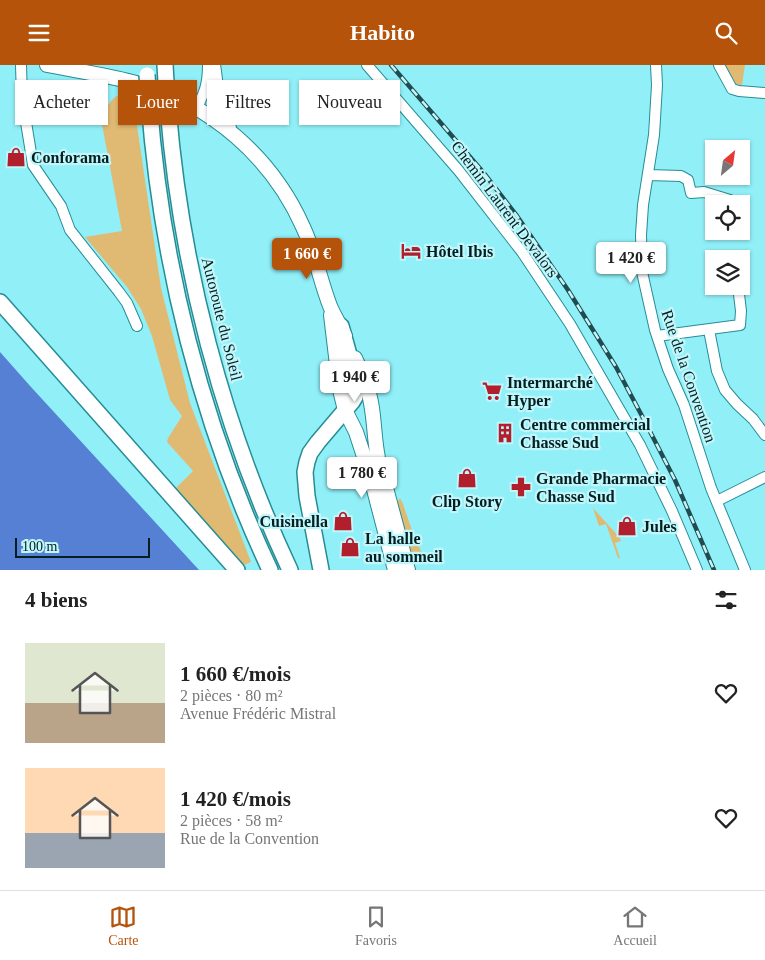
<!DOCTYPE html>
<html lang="fr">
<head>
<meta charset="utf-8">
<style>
  :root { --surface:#fff; --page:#f6f6f6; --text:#222; --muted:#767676; --line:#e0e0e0; --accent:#b45309 }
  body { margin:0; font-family:Georgia,serif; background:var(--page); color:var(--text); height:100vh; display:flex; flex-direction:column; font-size:19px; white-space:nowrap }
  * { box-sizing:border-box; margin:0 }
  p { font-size:16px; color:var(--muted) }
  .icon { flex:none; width:28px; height:28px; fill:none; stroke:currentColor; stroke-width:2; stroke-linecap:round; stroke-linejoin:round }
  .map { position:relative; height:505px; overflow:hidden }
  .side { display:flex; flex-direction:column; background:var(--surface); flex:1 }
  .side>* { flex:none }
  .top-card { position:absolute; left:15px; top:15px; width:500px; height:45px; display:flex; gap:10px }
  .needle { width:32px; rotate:29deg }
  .buttons { position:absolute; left:705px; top:75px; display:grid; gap:10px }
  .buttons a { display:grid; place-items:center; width:45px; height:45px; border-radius:0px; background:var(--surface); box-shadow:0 1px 4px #0004; font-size:25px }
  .scale { position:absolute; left:15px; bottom:12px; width:135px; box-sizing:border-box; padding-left:5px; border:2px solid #011e21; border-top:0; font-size:14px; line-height:18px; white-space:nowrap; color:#011e21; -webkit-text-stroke:4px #c1f6fa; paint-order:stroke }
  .price { position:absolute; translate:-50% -42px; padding:0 11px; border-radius:5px; background:#fff; color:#222; font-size:16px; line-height:32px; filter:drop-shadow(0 1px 2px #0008) }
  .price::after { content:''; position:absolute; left:50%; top:30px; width:15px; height:11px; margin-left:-8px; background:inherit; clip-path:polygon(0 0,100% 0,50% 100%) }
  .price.active { background:var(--accent); color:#fff }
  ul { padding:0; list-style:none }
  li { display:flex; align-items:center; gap:15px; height:125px; padding:0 25px }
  li span { display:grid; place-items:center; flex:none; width:140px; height:100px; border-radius:0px; color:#555 }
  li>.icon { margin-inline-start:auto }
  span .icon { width:60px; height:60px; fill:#fffc; stroke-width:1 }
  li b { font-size:21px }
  h2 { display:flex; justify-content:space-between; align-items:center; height:60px; padding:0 25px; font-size:21px }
  .chip { padding:0 18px; border-radius:0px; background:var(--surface); box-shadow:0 1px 4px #0004; font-size:18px; line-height:45px }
  .chip.active { background:var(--accent); color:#fff }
  header { display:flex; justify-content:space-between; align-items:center; height:65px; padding:0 25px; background:var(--accent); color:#fff; font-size:22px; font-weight:700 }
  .tab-bar { display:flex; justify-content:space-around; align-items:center; height:70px; border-top:1px solid var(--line); background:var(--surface); font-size:14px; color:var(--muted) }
  .tab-bar a { display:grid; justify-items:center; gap:2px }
  .tab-bar .active { color:var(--accent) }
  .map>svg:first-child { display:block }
  .green { fill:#e0ba72 }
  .water { fill:#5680d4 }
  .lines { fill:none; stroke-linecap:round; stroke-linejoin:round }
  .minor-casing { stroke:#268d95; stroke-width:12 }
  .major-casing { stroke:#268d95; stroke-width:16 }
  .highway-casing { stroke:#268d95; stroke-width:18 }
  .minor { stroke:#fff; stroke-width:10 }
  .major { stroke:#fff; stroke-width:14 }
  .highway { stroke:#fff; stroke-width:15 }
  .rail-casing { stroke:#204b50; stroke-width:4.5 }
  .rail { stroke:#c1f6fa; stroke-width:2.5; stroke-dasharray:8; stroke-linecap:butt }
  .highway-bridge-casing { stroke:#268d95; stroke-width:18; stroke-linecap:butt }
  .highway-bridge { stroke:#fff; stroke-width:15 }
  .labels { text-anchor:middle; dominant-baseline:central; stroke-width:4.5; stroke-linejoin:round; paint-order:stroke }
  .poi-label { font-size:16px; font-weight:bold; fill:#011e21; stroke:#c1f6fa; text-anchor:start }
  .street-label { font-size:16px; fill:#011e21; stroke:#c1f6fa }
</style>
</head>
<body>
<header><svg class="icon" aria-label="menu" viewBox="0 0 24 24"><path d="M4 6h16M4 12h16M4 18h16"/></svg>Habito<svg class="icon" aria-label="search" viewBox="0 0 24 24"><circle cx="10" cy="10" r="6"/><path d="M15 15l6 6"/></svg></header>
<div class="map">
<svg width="765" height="505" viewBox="0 0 765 505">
  <rect width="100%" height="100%" fill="#91eff8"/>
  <path class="green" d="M 723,0 L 745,0 L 742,20 L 735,19 Z
    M 123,27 L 132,27 L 161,223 L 190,338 L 251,497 L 242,501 L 175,424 L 193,406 L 167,377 L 168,373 L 182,351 L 170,335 L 152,271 L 141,244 L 127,222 L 85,172 L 122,166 L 101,54 C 107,41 110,34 123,27 Z
    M 400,433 L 403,439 L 417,480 L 419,481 L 422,490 L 419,493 L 415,494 L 414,498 L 416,505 L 413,505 L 395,440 Z
    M 593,443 L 620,473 L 621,476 L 615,478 L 620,493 L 618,493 L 606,459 L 599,461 Z"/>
  <path class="water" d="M 0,287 L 31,322 L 199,505 L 0,505 Z"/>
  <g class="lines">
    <defs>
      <path id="minor" d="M 21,0 L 22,33 L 33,100 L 61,141 L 70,165 L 119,227 L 127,238 L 137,261
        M 367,0 L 459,106 L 522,187 L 570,259 L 640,380 L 672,446 L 697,505
        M 656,0 L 657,20 L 654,70 L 643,140 L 641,170 L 642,207 L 655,265 L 668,304 L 684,340 L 711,423 L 745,505
        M 719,0 L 732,24 L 739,26 L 765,28
        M 197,43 C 205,26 208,19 208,0
        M 648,110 L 681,111 L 688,115 L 691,128 L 704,127 L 730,135
        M 709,265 L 717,306 L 725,325 L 737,339 L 753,354 L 765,370
        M 657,271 L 740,260 L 741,246 L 738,221
        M 717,436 L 765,412"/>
      <path id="major" d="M 47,0 C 77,6 107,10 136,18 C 210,38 272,92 303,162 C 315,187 320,215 330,241 C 334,251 341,261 345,271
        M 213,0 C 217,24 216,42 229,63
        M 331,250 L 340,325 L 345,345 L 356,367 L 371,413 L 395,505
        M 355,293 C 359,302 363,310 366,319 C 375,342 373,369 378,393 L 408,505"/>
      <path id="highway" d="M 165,0 L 166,17
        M 149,36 C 161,197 201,358 270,505
        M 168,43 C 181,202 222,360 290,505
        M 0,237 L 237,505
        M 321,505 L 307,431 L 305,407 L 307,397 L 310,388 L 318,377 L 352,337 L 355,332 L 356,324 L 356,315 L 341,261"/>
    </defs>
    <use href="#minor" class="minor-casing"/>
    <use href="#major" class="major-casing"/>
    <use href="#highway" class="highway-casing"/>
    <use href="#minor" class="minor"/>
    <use href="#major" class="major"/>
    <use href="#highway" class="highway"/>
    <defs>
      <path id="rail" d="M 391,0 L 483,107 L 517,151 L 568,225 L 616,302 L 642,351 L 675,415 L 714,505"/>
    </defs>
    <use href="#rail" class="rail-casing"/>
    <use href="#rail" class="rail"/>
    <defs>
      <path id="highway-bridge" d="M 147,10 L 149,36
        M 166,17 L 168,43"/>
    </defs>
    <use href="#highway-bridge" class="highway-bridge-casing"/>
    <use href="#highway-bridge" class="highway-bridge"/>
  </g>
  <defs>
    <symbol id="shop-bare" viewBox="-9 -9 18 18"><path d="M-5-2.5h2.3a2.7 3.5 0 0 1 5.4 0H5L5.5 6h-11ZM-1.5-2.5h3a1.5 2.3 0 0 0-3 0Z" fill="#b11f2d" stroke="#c1f6fa" stroke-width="2.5" paint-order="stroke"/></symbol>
    <symbol id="hotel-bare" viewBox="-9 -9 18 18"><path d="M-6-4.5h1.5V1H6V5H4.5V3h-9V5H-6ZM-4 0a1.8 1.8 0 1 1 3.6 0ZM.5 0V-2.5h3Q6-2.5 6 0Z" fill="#b11f2d" stroke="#c1f6fa" stroke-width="2.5" paint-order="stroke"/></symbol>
    <symbol id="supermarket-bare" viewBox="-9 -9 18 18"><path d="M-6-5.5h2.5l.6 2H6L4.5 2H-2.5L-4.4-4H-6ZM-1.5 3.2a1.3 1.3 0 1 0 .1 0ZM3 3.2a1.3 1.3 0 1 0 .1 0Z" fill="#b11f2d" stroke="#c1f6fa" stroke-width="2.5" paint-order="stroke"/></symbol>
    <symbol id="building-bare" viewBox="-9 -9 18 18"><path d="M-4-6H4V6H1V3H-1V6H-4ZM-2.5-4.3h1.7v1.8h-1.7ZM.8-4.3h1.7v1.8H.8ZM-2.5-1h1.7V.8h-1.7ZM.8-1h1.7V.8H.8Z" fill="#b11f2d" stroke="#c1f6fa" stroke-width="2.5" paint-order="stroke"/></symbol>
    <symbol id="pharmacy-bare" viewBox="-9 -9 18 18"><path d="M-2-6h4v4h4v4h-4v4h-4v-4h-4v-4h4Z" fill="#b11f2d" stroke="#c1f6fa" stroke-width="2.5" paint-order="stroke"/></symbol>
  </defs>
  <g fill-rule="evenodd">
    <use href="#shop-bare" x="2" y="78" width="28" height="28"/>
    <use href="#hotel-bare" x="397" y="172" width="28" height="28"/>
    <use href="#supermarket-bare" x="478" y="312" width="28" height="28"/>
    <use href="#building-bare" x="491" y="354" width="28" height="28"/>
    <use href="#shop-bare" x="453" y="399" width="28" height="28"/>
    <use href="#pharmacy-bare" x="507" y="408" width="28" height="28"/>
    <use href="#shop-bare" x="329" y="442" width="28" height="28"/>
    <use href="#shop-bare" x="613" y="447" width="28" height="28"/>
    <use href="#shop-bare" x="336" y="468" width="28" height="28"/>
  </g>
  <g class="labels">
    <g class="poi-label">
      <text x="31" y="92">Conforama</text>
      <text x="426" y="186">Hôtel Ibis</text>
      <text x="507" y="317">Intermarché<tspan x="507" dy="18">Hyper</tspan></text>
      <text x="520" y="359">Centre commercial<tspan x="520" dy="18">Chasse Sud</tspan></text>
      <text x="536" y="413">Grande Pharmacie<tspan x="536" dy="18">Chasse Sud</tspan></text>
      <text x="467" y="436" text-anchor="middle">Clip Story</text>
      <text x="328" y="456" text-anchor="end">Cuisinella</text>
      <text x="642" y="461">Jules</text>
      <text x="365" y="473">La halle<tspan x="365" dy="18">au sommeil</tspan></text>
    </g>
    <g class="street-label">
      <text transform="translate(505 144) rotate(53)">Chemin Laurent Devalors</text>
      <text transform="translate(222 254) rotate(76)">Autoroute du Soleil</text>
      <text transform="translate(689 311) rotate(71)">Rue de la Convention</text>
    </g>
  </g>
</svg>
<div class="buttons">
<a><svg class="needle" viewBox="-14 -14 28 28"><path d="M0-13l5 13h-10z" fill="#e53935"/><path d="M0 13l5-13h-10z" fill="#767676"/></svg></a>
<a><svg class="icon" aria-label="locate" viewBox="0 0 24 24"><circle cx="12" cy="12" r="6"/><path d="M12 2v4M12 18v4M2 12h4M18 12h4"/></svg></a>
<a><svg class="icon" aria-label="layers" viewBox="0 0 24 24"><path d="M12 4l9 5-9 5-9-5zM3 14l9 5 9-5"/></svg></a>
</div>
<div class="scale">100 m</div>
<b class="price active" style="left:307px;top:215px">1 660 €</b>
<b class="price" style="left:631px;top:219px">1 420 €</b>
<b class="price" style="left:355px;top:338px">1 940 €</b>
<b class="price" style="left:362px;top:434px">1 780 €</b>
<div class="top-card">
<a class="chip">Acheter</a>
<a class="chip active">Louer</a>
<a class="chip">Filtres</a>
<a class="chip">Nouveau</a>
</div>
</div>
<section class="side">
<h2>4 biens<svg class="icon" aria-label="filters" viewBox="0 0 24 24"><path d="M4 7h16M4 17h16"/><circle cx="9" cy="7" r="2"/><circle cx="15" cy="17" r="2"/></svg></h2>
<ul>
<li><span style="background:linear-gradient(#dfe7d0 60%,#b9a48a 0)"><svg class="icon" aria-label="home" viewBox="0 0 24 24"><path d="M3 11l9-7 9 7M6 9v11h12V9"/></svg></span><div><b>1 660 €/mois</b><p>2 pièces · 80 m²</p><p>Avenue Frédéric Mistral</p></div><svg class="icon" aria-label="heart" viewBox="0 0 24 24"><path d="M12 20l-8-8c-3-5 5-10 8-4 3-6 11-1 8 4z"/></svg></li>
<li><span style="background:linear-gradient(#ffd9b3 65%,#9aa5b1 0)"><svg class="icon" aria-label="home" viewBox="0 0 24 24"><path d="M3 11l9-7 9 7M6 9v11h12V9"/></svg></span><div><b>1 420 €/mois</b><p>2 pièces · 58 m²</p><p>Rue de la Convention</p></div><svg class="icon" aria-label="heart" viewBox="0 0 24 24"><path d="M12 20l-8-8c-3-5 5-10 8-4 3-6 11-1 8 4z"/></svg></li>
</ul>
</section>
<nav class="tab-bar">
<a class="active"><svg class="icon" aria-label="map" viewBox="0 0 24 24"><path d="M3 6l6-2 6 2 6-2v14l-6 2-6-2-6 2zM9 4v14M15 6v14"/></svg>Carte</a>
<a><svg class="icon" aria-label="saved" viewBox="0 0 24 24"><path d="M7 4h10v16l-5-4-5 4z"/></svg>Favoris</a>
<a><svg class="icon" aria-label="home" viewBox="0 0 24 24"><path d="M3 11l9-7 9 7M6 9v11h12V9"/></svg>Accueil</a>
</nav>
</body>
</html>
